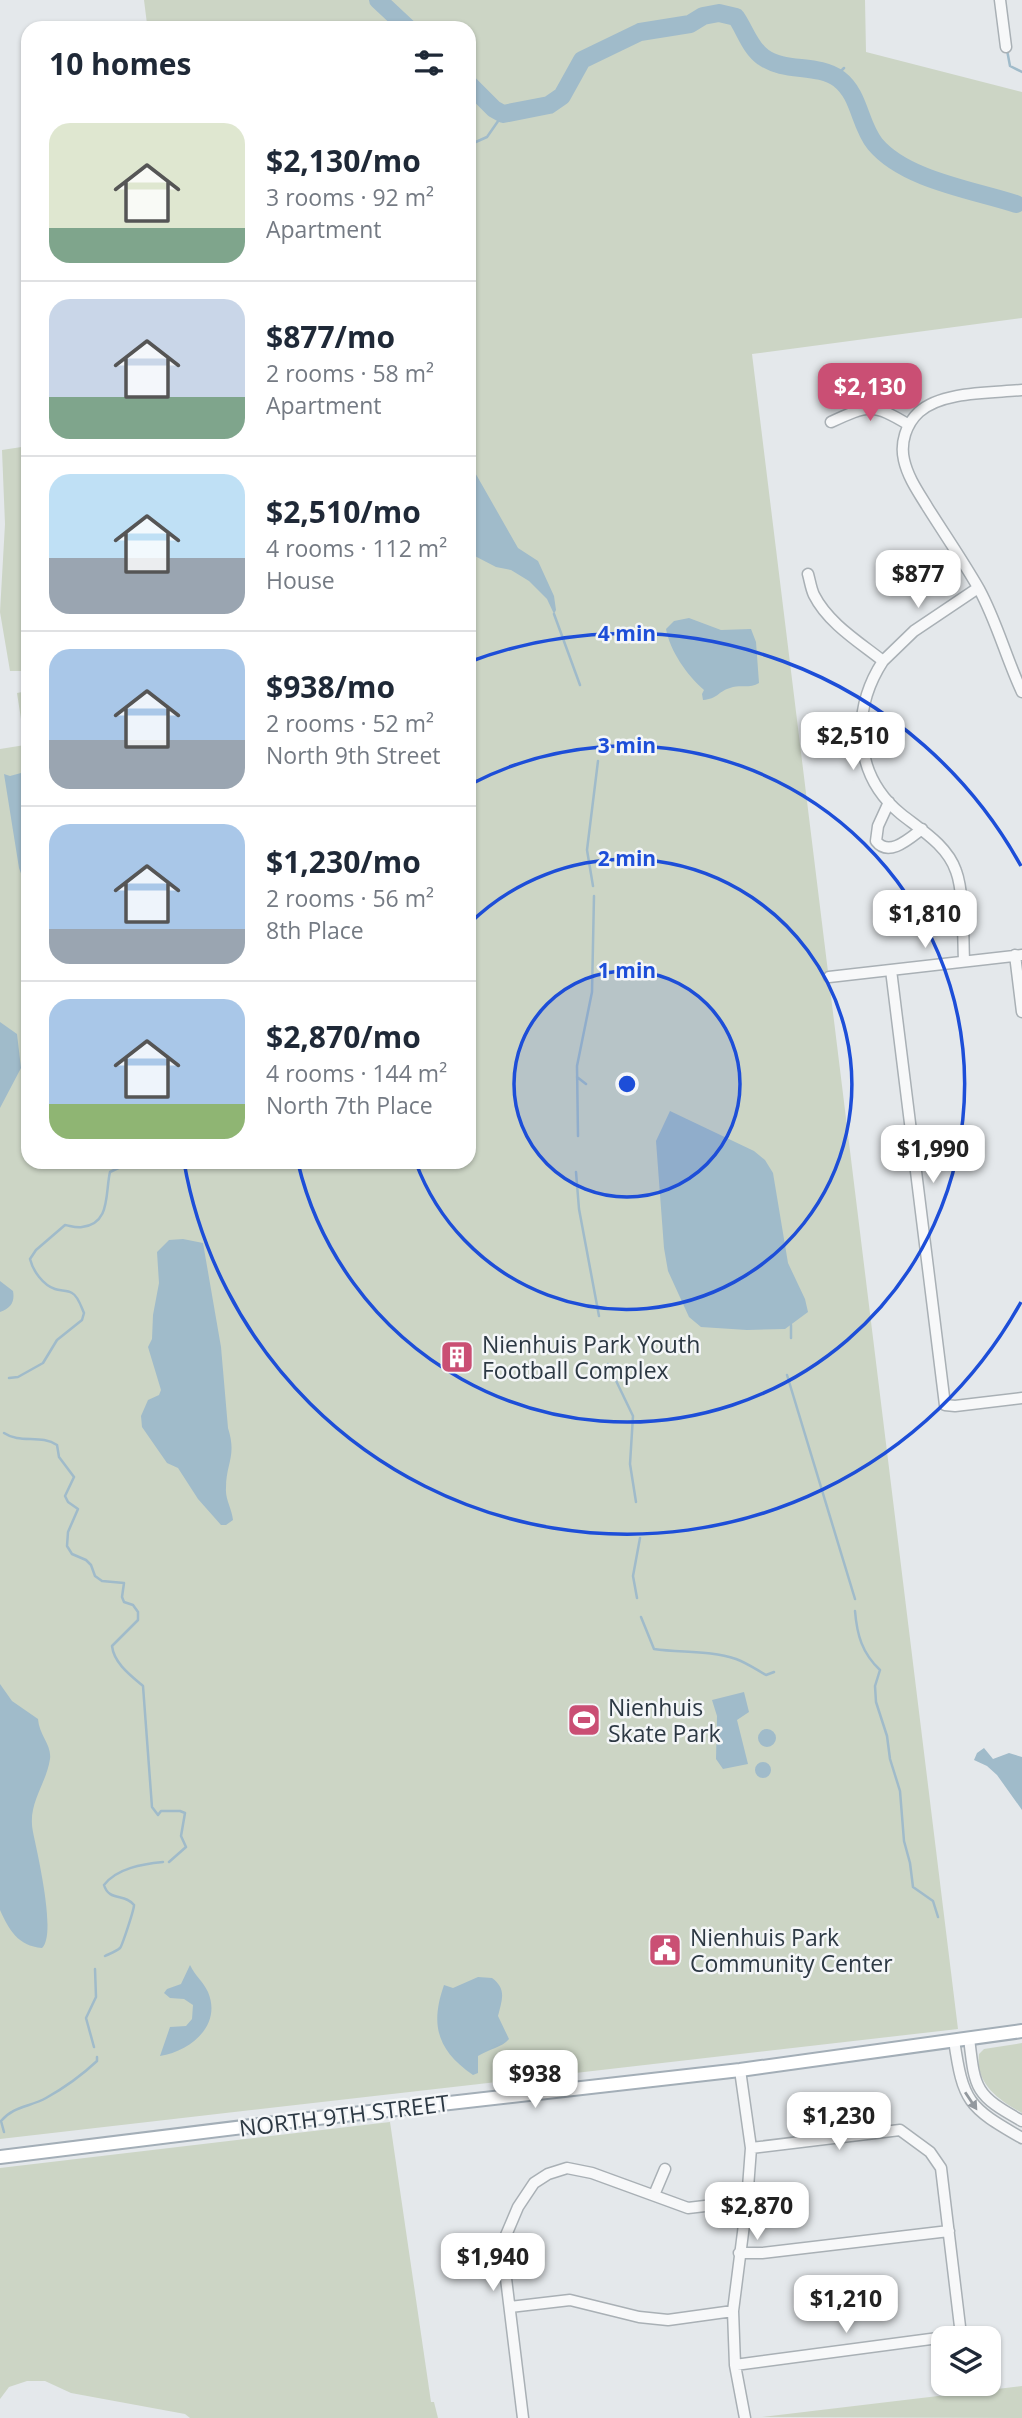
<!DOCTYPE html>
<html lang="en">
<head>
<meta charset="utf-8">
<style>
  :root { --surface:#fff; --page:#f2f2f3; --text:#1f2937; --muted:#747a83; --line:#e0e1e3; --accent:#ca4f74 }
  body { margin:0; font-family:"Open Sans",sans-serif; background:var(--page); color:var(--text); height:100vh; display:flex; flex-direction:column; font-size:26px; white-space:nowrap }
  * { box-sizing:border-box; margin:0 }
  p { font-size:23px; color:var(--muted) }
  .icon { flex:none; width:38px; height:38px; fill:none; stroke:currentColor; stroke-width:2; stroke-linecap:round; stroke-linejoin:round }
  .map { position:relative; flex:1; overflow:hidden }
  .drawer { position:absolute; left:21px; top:21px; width:455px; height:1148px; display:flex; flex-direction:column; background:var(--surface); border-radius:21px; box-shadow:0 2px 5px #0004 }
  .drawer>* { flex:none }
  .buttons { position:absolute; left:931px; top:2326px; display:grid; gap:14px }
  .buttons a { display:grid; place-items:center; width:70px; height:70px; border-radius:14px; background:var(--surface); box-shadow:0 2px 5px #0004; font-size:35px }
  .price { position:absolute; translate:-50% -60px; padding:0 16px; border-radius:14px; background:#fff; color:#222; font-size:23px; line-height:46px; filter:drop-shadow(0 2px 4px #0008) }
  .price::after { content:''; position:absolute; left:50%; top:42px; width:21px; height:16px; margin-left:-10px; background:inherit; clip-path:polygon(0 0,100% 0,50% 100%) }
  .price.current { background:var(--accent); color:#fff }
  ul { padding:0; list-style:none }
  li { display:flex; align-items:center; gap:21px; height:175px; padding:0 28px }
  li+li { border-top:2px solid var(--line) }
  li span { display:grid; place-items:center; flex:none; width:196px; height:140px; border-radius:21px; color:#555 }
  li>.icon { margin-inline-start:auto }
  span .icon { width:84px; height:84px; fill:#fffc; stroke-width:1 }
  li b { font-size:30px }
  h2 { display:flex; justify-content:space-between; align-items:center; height:84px; padding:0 28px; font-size:30px }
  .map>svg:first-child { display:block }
  .green { fill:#ccd5c5 }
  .water { fill:#a0bbca }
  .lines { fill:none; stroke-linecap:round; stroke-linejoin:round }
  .stream { stroke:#a0bbca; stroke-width:2.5 }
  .river { stroke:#a0bbca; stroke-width:18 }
  .minor-casing { stroke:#a9b0b5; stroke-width:13 }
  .major-casing { stroke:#a3aeb7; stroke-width:16 }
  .minor { stroke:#f7f8f9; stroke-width:10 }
  .major { stroke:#fff; stroke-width:12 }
  .oneway { fill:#92989e }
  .ring { fill:none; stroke:#1d4ed8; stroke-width:3.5 }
  .labels { text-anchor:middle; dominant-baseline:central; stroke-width:5; stroke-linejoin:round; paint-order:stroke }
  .poi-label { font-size:23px; fill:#2c3843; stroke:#f4f6f8; text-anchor:start }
  .street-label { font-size:23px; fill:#2c3843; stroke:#f4f6f8 }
  .centre { fill:#1d4ed8; stroke:#f4f6f8; stroke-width:3.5 }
  .ring-label { font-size:21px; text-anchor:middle; font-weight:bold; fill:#1d4ed8; stroke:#f4f6f8; stroke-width:5; stroke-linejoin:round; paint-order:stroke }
</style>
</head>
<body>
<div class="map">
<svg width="1022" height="2418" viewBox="0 0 1022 2418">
  <rect width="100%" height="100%" fill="#e4e8eb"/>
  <path class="green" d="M 144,0 L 865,0 L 866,52 L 1022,92 L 1022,318 L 752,354 L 958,2029 L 0,2139 L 0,749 L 25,745 L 17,693 L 28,691 L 28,1162 L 469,1162 L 469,28 L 156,28 L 147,24 Z
    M 28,446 L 28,671 L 10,671 L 0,612 L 5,524 L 2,450 Z
    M 1022,2043 L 1022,2113 C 999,2100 975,2084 979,2054 L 984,2049 Z
    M 390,2122 L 431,2402 L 434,2402 L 438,2418 L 190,2418 L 185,2414 L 71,2393 L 45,2381 L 27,2381 L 9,2387 L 0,2399 L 0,2168 Z
    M 1022,2386 L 1022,2418 L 761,2417 L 762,2417 Z"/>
  <path class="water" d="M 469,462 L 518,548 L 538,561 L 554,596 L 556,610 L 554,614 L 547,599 L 529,581 L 511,570 L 496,567 L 469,553 Z
    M 689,618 L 721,630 L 751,629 L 756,642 L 759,683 C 750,689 740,684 730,688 C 717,692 718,699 703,700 L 702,694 L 704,690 C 687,675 670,651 666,629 L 674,621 Z
    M 21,773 L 28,774 L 28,893 L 19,868 L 4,774 L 10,776 Z
    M 0,1022 L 17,1034 L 21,1068 L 0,1108 Z
    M 670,1111 L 754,1151 L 765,1160 L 773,1173 L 788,1263 L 805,1299 L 808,1312 L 785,1329 L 747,1330 L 701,1327 L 689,1317 L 668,1271 L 664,1248 L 656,1141 Z
    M 183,1239 L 203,1243 L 221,1347 L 228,1428 C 237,1456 226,1463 226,1488 C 225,1499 232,1509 233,1520 L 226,1525 L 221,1525 L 198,1499 L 178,1468 L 167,1463 L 142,1427 L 141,1416 L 148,1400 L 159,1395 L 161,1390 L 148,1347 L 152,1339 L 153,1315 L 159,1283 L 157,1252 L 169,1240 Z
    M 0,1281 L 13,1291 C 15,1302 11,1308 0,1312 Z
    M 0,1684 L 12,1701 L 38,1719 C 39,1735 52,1745 50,1759 C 46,1785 27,1804 33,1832 C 37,1852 57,1935 42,1948 C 18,1946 9,1930 0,1910 Z
    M 744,1692 L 749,1712 L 737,1720 L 748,1764 L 723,1769 L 716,1759 L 717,1716 L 712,1700 Z
    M758 1738a9 9 0 1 1 18 0a9 9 0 1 1-18 0Z
    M 984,1748 L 993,1759 L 1009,1753 L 1022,1757 L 1022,1810 L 997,1775 L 987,1766 L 974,1760 L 977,1753 Z
    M755 1770a8 8 0 1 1 16 0a8 8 0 1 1-16 0Z
    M 190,1965 C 195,1976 203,1981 208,1992 C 222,2025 191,2051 160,2056 L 170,2027 L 186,2026 L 192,2019 L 193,2005 L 184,1999 L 170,1998 L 164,1993 L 167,1989 L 181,1984 Z
    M 478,1977 L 492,1978 C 507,1989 502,2000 498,2016 L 509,2039 C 503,2047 487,2050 478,2056 L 478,2073 L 473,2075 C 437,2050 430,2025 444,1985 L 453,1988 Z"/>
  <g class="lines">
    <path class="stream" d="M 1007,50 L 1010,66 L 1022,72
      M 835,77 L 844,68
      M 469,145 L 487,137 L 503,114
      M 1016,204 L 1022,203
      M 554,614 L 580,685
      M 593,886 L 587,850 L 598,761
      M 577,1077 L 586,1084
      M 578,1136 L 577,1066 L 592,992 L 594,896
      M 576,1172 L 579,1209 L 599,1316
      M 791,1338 L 791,1325
      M 608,1364 L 633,1416 L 630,1464 L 636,1502
      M 787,1375 L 855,1599
      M 9,1378 L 18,1377 L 43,1363 L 57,1340 L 82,1320 L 84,1313 C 81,1306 78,1296 72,1293 C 68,1290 60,1291 55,1289 C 43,1285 33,1271 30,1259 L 36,1250 L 65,1225 C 71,1226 76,1228 82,1227 C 111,1224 105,1193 110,1172 L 131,1162
      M 4,1433 C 20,1444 41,1434 57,1445 L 59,1457 L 74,1477 L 65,1496 L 68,1502 L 78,1509 L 68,1532 L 67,1546 L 72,1554 L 86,1560 L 91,1565 L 95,1576 L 102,1581 L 124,1583 L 122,1597 L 124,1602 L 133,1605 L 138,1612 L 138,1620 L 112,1646 C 114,1663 130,1675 143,1686 L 152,1807 L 158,1815 L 161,1811 L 180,1811 L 185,1813 L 181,1836 L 186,1847 L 169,1862
      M 637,1598 L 633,1576 L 640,1538
      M 855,1611 C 857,1635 862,1653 880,1670 L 875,1686 L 876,1702 L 887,1736 L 890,1759 L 900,1791 L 904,1841 L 910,1863 L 913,1887 L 933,1901 L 938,1917
      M 641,1617 L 654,1649 C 681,1653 710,1650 736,1659 C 747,1663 757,1670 766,1675 L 774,1672
      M 105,1956 C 109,1954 117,1951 120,1948 C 122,1946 134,1910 134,1905 C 125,1893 109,1902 104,1885 C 117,1868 143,1864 163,1862
      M 94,2047 L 86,2018 L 96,1997 L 95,1969
      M 4,2132 L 1,2121 C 13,2106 30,2107 46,2098 C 64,2088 81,2076 97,2061 L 97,2057"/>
    <path class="river" d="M 378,0 L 408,28
      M 469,84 L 494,109 L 503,114 L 549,105 L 562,96 L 582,60 L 640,32 L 690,24 L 703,16 L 719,13 L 736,17 C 745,30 750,48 763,57 C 785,73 817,63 839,79 C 860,95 859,124 875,144 C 905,180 973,190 1016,204"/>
    <defs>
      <path id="minor" d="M 1000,0 L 1006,47
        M 1022,390 C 992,393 942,391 919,412 C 906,424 900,443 904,460 C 908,478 919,493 928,508 C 945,535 963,561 979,589 C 997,622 1006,658 1022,692
        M 831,422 C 868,405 873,403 909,425
        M 808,574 C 810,581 811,589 814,595 C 828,623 859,642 883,661 C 851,710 853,775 901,814 C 921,830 947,845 956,871 C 964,892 963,937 964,961
        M 883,661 L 914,631 L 978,588
        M 889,802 L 878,826 L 876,841 C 889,858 910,838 922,829
        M 1015,955 L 1022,1012
        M 891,970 L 945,1405 L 955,1406 L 1022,1398
        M 829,977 L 1022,955
        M 969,2038 C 975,2090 975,2095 1022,2121
        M 954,2040 C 963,2102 968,2107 1022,2138
        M 740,2070 L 751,2148 L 747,2201 L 733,2311 L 735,2365 L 745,2418
        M 654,2195 L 665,2169
        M 739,2253 L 762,2253 L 949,2231
        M 510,2307 L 570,2300 L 639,2317 L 668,2320 L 733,2311
        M 735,2365 L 961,2335 L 941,2168 L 930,2152 L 900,2130 L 751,2148
        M 523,2418 L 504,2262 L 504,2240 L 518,2207 L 534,2183 L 548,2174 L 567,2168 L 592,2173 L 688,2208 L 747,2201"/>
      <path id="major" d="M 0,2157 L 300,2120 L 740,2070 L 1022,2031"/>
    </defs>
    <use href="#minor" class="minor-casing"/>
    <use href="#major" class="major-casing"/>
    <use href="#minor" class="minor"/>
    <use href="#major" class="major"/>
  </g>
  <defs><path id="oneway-solid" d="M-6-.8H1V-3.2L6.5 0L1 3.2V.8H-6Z" transform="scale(1.75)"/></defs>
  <use class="oneway" href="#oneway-solid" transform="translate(971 2101) rotate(56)"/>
  <circle cx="627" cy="1084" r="113" fill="#1d4ed8" fill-opacity=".12"/>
  <g class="ring">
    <circle cx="627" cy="1084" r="113"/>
    <path d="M469 924A225 225 0 1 1 416 1163"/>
    <path d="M471 784A338 338 0 1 1 298 1163"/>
    <path d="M1021 1302A450 450 0 0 1 184 1162M469 662A450 450 0 0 1 1021 866"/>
  </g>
  <defs>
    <symbol id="building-square" viewBox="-11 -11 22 22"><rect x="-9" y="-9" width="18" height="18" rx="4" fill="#ca4f74" stroke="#f4f6f8"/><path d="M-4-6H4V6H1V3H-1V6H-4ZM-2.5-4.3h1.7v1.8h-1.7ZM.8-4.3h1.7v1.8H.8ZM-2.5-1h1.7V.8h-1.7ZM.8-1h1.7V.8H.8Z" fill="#fff"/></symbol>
    <symbol id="stadium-square" viewBox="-11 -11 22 22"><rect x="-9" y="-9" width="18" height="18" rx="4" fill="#ca4f74" stroke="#f4f6f8"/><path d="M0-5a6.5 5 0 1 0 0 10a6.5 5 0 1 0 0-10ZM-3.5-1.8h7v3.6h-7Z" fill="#fff"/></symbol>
    <symbol id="civic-square" viewBox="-11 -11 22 22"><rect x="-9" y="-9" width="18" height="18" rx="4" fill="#ca4f74" stroke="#f4f6f8"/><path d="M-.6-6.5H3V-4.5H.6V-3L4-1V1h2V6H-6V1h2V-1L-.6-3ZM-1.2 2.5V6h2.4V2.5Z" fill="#fff"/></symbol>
  </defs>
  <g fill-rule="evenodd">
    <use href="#building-square" x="438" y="1338" width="38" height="38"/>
    <use href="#stadium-square" x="565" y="1701" width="38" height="38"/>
    <use href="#civic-square" x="646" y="1931" width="38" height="38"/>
  </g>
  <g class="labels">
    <g class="poi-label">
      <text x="482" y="1344">Nienhuis Park Youth<tspan x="482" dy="26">Football Complex</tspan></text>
      <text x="608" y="1707">Nienhuis<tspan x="608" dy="26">Skate Park</tspan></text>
      <text x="690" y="1937">Nienhuis Park<tspan x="690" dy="26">Community Center</tspan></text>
    </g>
    <g class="street-label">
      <text transform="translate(344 2115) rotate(-7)">NORTH 9TH STREET</text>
    </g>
  </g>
  <circle cx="627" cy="1084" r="10" class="centre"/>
  <g class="ring-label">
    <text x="627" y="641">4 min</text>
    <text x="627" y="753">3 min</text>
    <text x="627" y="866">2 min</text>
    <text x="627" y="978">1 min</text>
  </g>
</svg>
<div class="buttons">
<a><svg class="icon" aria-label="layers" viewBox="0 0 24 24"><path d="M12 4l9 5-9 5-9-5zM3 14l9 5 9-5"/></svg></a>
</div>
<b class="price current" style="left:870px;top:423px">$2,130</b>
<b class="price" style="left:918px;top:610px">$877</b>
<b class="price" style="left:853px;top:772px">$2,510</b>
<b class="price" style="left:925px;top:950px">$1,810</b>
<b class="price" style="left:933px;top:1185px">$1,990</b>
<b class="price" style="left:535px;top:2110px">$938</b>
<b class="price" style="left:839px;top:2152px">$1,230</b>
<b class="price" style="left:757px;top:2242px">$2,870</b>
<b class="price" style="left:493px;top:2293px">$1,940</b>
<b class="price" style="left:846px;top:2335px">$1,210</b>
<section class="drawer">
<h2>10 homes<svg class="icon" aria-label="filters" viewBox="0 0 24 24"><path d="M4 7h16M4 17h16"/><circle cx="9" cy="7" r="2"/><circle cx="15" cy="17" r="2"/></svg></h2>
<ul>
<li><span style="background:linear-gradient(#dfe7d0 75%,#7fa58c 0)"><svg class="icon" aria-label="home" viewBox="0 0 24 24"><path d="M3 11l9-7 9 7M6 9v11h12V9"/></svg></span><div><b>$2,130/mo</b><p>3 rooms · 92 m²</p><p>Apartment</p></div></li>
<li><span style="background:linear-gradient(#c9d6e8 70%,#7fa58c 0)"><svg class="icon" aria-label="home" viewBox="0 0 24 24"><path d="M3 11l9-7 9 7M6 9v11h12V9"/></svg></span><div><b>$877/mo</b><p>2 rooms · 58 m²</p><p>Apartment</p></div></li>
<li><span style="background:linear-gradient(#bfe0f5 60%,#9aa5b1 0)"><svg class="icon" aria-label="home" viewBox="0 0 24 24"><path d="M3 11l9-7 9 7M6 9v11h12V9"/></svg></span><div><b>$2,510/mo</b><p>4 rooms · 112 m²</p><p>House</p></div></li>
<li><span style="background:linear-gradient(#a9c7e8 65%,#9aa5b1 0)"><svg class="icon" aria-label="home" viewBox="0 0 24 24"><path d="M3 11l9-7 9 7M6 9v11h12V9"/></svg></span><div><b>$938/mo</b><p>2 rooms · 52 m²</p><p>North 9th Street</p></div></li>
<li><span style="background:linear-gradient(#a9c7e8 75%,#9aa5b1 0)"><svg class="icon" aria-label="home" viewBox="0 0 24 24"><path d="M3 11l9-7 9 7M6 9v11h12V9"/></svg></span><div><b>$1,230/mo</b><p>2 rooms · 56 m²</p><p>8th Place</p></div></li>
<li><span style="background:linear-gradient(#a9c7e8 75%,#8fb573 0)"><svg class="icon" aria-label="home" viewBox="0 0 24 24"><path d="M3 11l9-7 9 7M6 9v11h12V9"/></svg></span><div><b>$2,870/mo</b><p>4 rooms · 144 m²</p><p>North 7th Place</p></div></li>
</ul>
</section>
</div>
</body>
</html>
